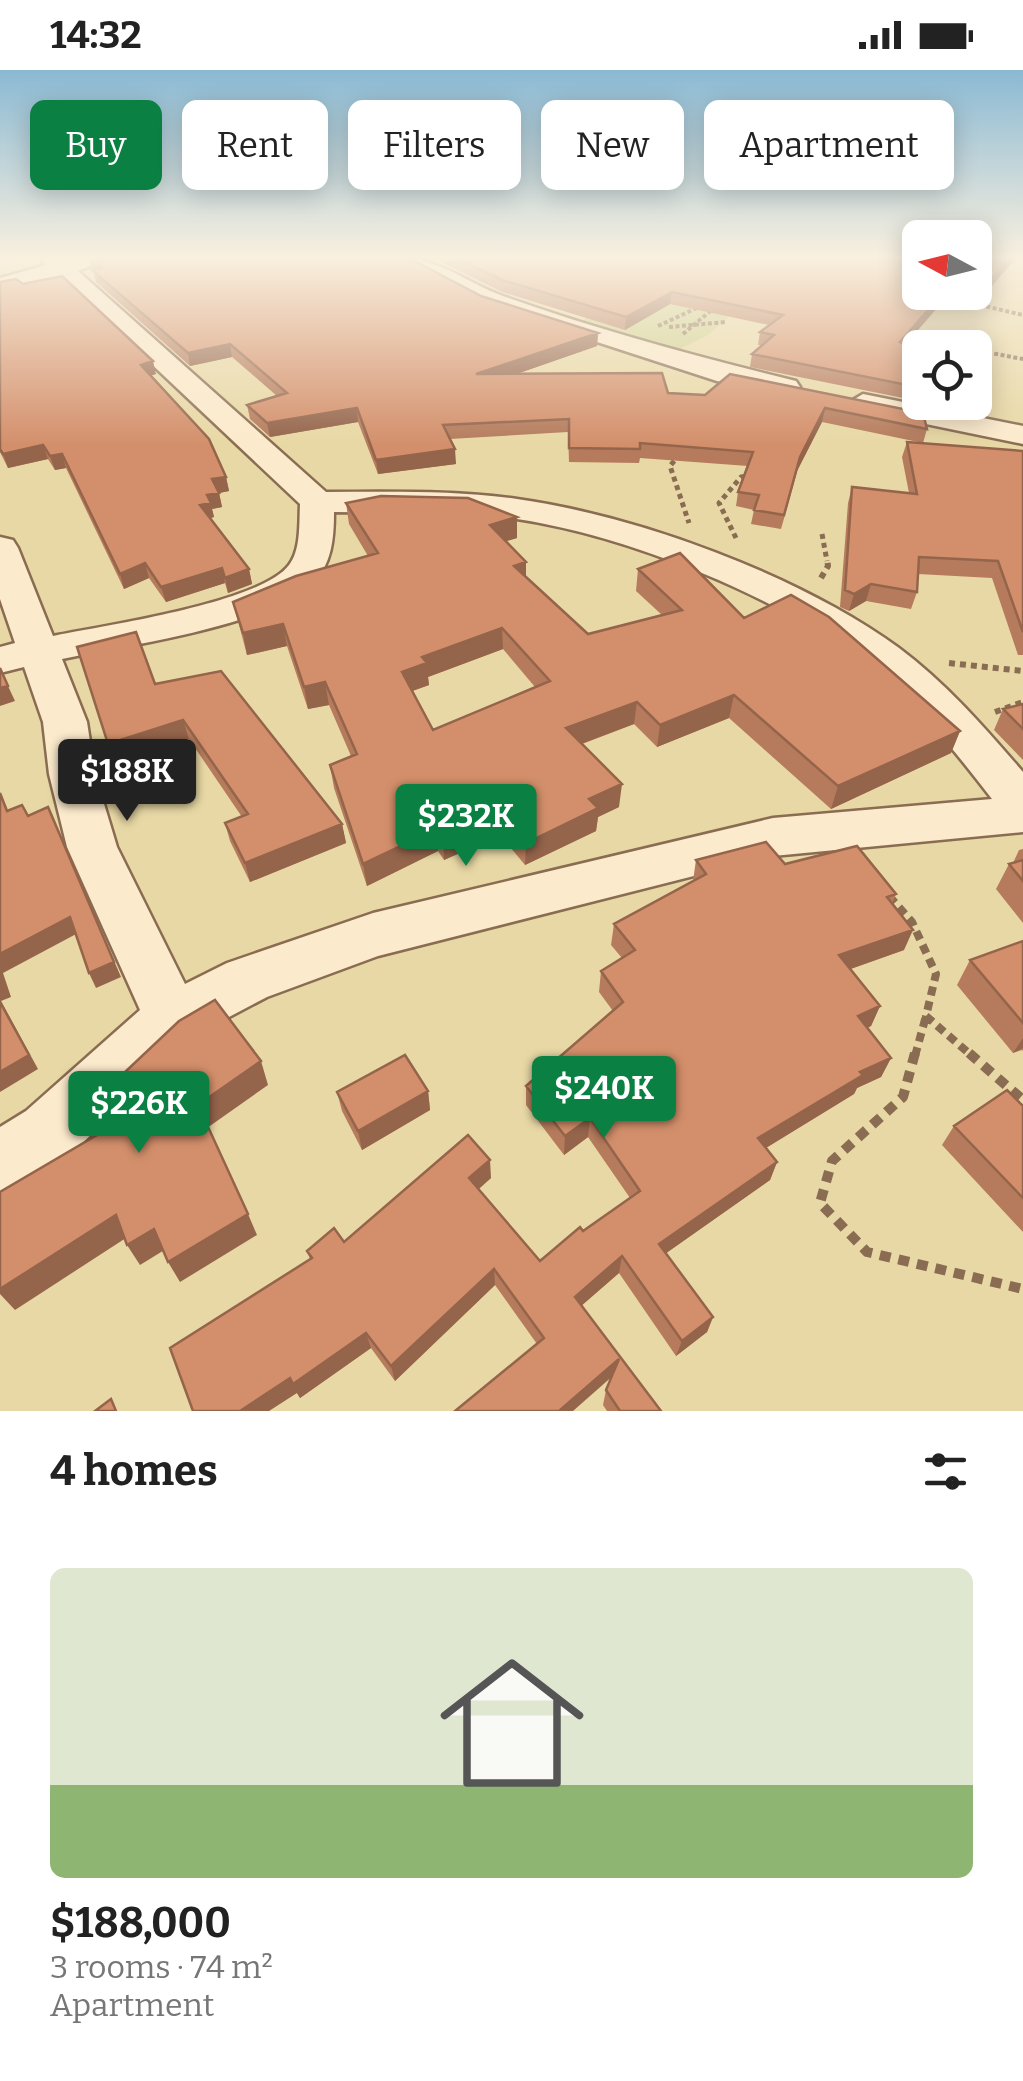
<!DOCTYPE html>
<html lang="en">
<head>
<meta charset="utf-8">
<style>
  :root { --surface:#fff; --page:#f6f6f6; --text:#222; --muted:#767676; --accent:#0b8043 }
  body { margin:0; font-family:Bitter,serif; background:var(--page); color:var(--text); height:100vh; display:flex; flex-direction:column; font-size:38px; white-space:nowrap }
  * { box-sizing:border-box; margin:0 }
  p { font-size:32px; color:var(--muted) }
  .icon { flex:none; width:55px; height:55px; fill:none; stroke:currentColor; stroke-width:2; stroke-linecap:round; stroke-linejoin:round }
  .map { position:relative; height:1341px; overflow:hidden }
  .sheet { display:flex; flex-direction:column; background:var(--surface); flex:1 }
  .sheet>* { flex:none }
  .guide { position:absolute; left:30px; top:30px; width:965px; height:90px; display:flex; gap:20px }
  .needle { width:65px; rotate:277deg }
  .buttons { position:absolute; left:902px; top:150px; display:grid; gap:20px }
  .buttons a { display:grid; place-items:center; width:90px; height:90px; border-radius:15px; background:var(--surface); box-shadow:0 5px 25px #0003; font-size:50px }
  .price { position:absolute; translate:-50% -85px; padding:0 22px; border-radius:10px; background:var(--accent); color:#fff; font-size:32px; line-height:65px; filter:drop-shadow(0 2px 5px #0008) }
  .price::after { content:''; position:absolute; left:50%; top:60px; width:30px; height:22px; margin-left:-15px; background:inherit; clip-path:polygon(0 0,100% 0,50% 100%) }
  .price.current { background:#222; color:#fff }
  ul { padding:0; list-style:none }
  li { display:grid; align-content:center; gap:20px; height:530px; padding:0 50px }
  li span { display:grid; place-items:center; height:310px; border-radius:15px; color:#555 }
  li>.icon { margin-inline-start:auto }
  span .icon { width:180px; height:180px; fill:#fffc; stroke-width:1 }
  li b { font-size:42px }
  h2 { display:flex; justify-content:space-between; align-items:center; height:120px; padding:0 50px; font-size:42px }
  .chip { padding:0 35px; border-radius:15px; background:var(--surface); box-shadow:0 5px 25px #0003; font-size:35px; line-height:90px }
  .chip.current { background:var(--accent); color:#fff }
  .status { display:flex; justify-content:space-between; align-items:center; height:70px; padding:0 50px; background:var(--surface); direction:ltr }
  .status svg { height:28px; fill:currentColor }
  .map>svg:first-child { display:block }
  .farmland { fill:#e8d8a5; fill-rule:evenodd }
  .green { fill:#ccd08c }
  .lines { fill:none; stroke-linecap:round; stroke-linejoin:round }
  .minor-casing { stroke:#896c52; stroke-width:5 }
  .path-far4 { stroke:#896c52; stroke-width:4; stroke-dasharray:4 2.5; stroke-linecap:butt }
  .path-far3 { stroke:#896c52; stroke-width:5; stroke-dasharray:5 4; stroke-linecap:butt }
  .path-far2 { stroke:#896c52; stroke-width:6; stroke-dasharray:6 5; stroke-linecap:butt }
  .path-far1 { stroke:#896c52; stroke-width:8; stroke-dasharray:9 6; stroke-linecap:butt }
  .path { stroke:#896c52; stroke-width:10; stroke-dasharray:11 8; stroke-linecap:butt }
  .minor { fill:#fceacc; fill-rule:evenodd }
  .wall { fill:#b57b5c; fill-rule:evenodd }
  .shaded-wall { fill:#94644b }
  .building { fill:#d38f6b; stroke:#94644b; stroke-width:2.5; fill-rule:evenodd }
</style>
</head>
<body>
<div class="status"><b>14:32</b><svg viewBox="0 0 49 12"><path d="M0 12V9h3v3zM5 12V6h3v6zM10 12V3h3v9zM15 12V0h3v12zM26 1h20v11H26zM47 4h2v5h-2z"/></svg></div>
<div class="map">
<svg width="1023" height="1341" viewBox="0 0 1023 1341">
  <rect width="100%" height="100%" fill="#f1ddb8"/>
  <path class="farmland" d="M 0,188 L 920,188 L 920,222 L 975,222 L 975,188 L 1023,188 L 1023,1341 L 0,1341 ZM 920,278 L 975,278 L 975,332 L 920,332 Z"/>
  <path class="green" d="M 620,226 L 740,237 L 708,265 L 674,282 L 582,251 Z"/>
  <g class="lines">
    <defs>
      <path id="minor" d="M 40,188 L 110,188 L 78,201 L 326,422 C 389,422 453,420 517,429 C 638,446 799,505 899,578 C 946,613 985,658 1023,702 L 1023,762 L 773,786 L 378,886 L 267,927 L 193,966 L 70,1085 L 0,1125 L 0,1057 L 26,1041 L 140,940 L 67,777 L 49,704 L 43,652 L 24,597 L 0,603 L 0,577 L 15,573 L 0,529 L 0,467 L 13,470 L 18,478 L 53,566 C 102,556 261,533 289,495 C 301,480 299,453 300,434 L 58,206 L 0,222 L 0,208 L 46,195 ZM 334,442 C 395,443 456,441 517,449 C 629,466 778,526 868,595 C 916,632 955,681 992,729 L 773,748 L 373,843 L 227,893 L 185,914 L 117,777 L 95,704 L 87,652 L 62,589 C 124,576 268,556 312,514 C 332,495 334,468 334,442 Z
        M 397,188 C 438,187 465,212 503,226 C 598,260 698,287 796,311 L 800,317 L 786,325 L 717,311 L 483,235 Z
        M 863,324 L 1023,356 L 1023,374 L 853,339 L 848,333 Z"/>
    </defs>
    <use href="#minor" class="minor-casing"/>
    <path class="path-far4" d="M 942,226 L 1023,245
      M 658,256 L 701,236
      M 669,257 L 726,252
      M 683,264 L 715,237
      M 921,265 L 965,278
      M 975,280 L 1023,289"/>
    <path class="path-far3" d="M 680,384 L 670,396 L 689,453
      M 822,464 L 827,491
      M 736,468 L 719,433 L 741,407 L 750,406"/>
    <path class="path-far2" d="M 821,508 L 828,496 L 827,488
      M 949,593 L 1023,601
      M 995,642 L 1023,632"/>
    <path class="path-far1" d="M 889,826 L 912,852 L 936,904 L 926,946 L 972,986
      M 915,986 L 926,946"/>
    <path class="path" d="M 915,983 L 903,1027 L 832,1091 L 820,1133 L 867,1182 L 1023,1219
      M 969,983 L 1023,1030"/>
    <use href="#minor" class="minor"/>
  </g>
  <path class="wall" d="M 89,188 L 481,226 L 598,263 L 597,276 L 516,304 L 668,323 L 705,325 L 730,304 L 927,359 L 923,373 L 822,352 L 797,401 L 781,459 L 751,454 L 754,440 L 736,436 L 738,422 L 748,396 L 640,388 L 639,393 L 569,392 L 568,362 L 450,369 L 456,394 L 378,404 L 358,352 L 270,367 L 250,349 L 247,335 L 277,326 L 232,287 L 190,296 L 96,212 Z
    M 433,188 L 920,188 L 920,222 L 975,222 L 975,188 L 1016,188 L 979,231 L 949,225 L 905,275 L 917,317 L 913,330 L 750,297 L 752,284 L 762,275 L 758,275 L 760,262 L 769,255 L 670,234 L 625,260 L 502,222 Z
    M 0,212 L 156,304 L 150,305 L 226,407 L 229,421 L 219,423 L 222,437 L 212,439 L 214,447 L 210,448 L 249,499 L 252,514 L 228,523 L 225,513 L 166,532 L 149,508 L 124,519 L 66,398 L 55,400 L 48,389 L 8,398 L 0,382 Z
    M 907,372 L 1023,381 L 1023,585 L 1018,585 L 992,508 L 918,504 L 917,522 L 911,539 L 866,531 L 849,541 L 840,537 L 848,433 L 852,417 L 909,423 L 902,387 Z
    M 346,433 L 517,447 L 517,468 L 506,471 L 526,506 L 588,564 L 662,545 L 636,521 L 638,499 L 744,548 L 960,661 L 951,683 L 831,739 L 729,648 L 657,677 L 634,654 L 582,674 L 619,737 L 598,747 L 596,761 L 525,795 L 500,765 L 444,790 L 438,781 L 367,816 L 334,718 L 330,695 L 351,686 L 329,635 L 308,639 L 287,576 L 247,585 L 233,532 L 368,486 L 349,454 ZM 503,579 L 535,617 L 433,660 L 412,621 L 429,615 L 428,607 Z
    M 155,614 L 342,754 L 346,773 L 250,812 L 230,771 L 225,753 L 242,747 L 189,669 L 114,692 Z
    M 1023,634 L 1023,690 L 994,660 L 1003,639 Z
    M 1023,779 L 1023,853 L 996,819 L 1009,794 L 1013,793 L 1019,780 Z
    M 696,790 L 785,794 L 896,824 L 892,834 L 904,880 L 850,899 L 880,936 L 871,956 L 867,958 L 891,988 L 881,1007 L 857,1018 L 854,1024 L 766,1078 L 777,1092 L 770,1110 L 666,1183 L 713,1247 L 707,1262 L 676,1286 L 619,1203 L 581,1236 L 661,1341 L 607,1341 L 603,1335 L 606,1320 L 611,1307 L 537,1274 L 495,1215 L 395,1311 L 371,1278 L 300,1328 L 297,1323 L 310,1189 L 307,1181 L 344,1172 L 491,1108 L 478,1119 L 540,1191 L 630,1128 L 588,1067 L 564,1085 L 526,1035 L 526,1016 L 613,941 L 599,922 L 601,901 L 622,888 L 611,875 L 614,854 L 693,811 Z
    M 1023,871 L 1023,981 L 1022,980 L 1013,983 L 957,915 L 970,890 Z
    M 428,1021 L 430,1040 L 362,1080 L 342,1041 L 337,1022 Z
    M 1023,1036 L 1023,1162 L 942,1075 L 954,1056 Z"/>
  <path class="shaded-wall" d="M 1009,188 L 1016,188 L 979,231 L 983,219 Z
    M 672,222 L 670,234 L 625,260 L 626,247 Z
    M 944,222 L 950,222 L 896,285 L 900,272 Z
    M 598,263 L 597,276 L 476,318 L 476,304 Z
    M 230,274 L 232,287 L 190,296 L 188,283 Z
    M 153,291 L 156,304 L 144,308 L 141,295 Z
    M 357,338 L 358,352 L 270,367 L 267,353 Z
    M 825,338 L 822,352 L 797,401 L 781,459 L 800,387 Z
    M 43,375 L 48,389 L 8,398 L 3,384 Z
    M 455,379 L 456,394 L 378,404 L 376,390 Z
    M 62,384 L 66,398 L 55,400 L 50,386 Z
    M 226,407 L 229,421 L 219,423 L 222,437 L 212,439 L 214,447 L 204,450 L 200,435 L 207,425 L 212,409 Z
    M 517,447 L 517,468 L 490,476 L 490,455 Z
    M 526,492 L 526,514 L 514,496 Z
    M 145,493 L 149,508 L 124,519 L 120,504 Z
    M 222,498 L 225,513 L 166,532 L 161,517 Z
    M 249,499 L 252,514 L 228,523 L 225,508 Z
    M 871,514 L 866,531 L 849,541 L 854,524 Z
    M 283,554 L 287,576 L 247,585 L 243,563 Z
    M 502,558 L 503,579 L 428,607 L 429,615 L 404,624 L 402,602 L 422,587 Z
    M 325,612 L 329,635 L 308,639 L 304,617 Z
    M 8,616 L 15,631 L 0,636 L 0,618 Z
    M 734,625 L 729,648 L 657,677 L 660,655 Z
    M 637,632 L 634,654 L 565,680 L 566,658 Z
    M 183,650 L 189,669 L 114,692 L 108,674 Z
    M 960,661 L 951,683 L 831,739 L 838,716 Z
    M 622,714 L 619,737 L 598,747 L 596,761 L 525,795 L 526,773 L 589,729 Z
    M 48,737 L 121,907 L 96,918 L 89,903 Z
    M 500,743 L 500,765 L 444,790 L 443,768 Z
    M 342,754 L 346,773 L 250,812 L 245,793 Z
    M 436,759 L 438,781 L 367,816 L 363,794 Z
    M 70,847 L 78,863 L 3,903 L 11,927 L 1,931 L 38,999 L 0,1022 L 0,884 Z
    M 913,860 L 904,880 L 831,906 L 839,885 Z
    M 880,936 L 871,956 L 849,966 L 858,946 Z
    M 1023,968 L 1023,978 L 1013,983 Z
    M 891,988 L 881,1007 L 857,1018 L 854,1024 L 751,1087 L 758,1068 L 860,1002 Z
    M 261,991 L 268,1015 L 207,1058 L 198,1035 Z
    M 428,1021 L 430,1040 L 362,1080 L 358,1061 Z
    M 590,1048 L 588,1067 L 564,1085 L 565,1066 Z
    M 490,1090 L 491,1108 L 470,1127 L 469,1108 Z
    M 777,1092 L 770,1110 L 655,1191 L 659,1174 Z
    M 248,1144 L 257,1165 L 180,1212 L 168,1192 Z
    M 116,1145 L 129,1166 L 15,1240 L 0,1224 L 0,1219 Z
    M 154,1159 L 166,1179 L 140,1195 L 127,1175 Z
    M 622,1186 L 619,1203 L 573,1243 L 575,1227 Z
    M 494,1199 L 495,1215 L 395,1311 L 391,1296 Z
    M 713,1247 L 707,1262 L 676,1286 L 682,1271 Z
    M 366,1263 L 371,1278 L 300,1328 L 297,1323 L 269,1341 L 240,1341 L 290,1308 Z
    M 619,1289 L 615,1304 L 573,1341 L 559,1341 Z"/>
  <path class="building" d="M 89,188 L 409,188 L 481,226 L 598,263 L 476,304 L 662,303 L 668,323 L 705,325 L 730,304 L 923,343 L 927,359 L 825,338 L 800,387 L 784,445 L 754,440 L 759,425 L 738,422 L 753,382 L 640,373 L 640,379 L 569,378 L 569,349 L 443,355 L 455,379 L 376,390 L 357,338 L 267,353 L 247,335 L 287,323 L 230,274 L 188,283 L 92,200 L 102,198 Z
    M 456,188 L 920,188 L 920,222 L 944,222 L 900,272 L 908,277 L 917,317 L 752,284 L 774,265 L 760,262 L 783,245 L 672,222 L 626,247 L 502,210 Z
    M 975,188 L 1009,188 L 983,219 L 975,217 Z
    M 62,206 L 153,291 L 141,295 L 209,369 L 226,407 L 212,409 L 219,423 L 207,425 L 211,433 L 200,435 L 249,499 L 225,508 L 222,498 L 161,517 L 145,493 L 120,504 L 62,384 L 50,386 L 43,375 L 3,384 L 0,379 L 0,212 L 16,209 L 23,214 Z
    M 907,372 L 1023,381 L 1023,562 L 998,491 L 919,487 L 917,522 L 871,514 L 854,524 L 845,520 L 852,417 L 917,424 Z
    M 381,426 L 468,428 L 517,447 L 490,455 L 526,492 L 514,496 L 588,564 L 682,540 L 638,499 L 680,483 L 744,548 L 791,525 L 829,547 L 960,661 L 838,716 L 734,625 L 660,655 L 637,632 L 566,658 L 622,714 L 589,729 L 598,738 L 526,773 L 500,743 L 443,768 L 436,759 L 363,794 L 330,695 L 357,684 L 325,612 L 304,617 L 283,554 L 243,563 L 233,532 L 296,506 L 378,483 L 346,433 ZM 502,558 L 550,611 L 433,660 L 402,602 L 427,593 L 422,587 Z
    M 136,562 L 155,614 L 221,601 L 342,754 L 245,793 L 225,753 L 248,744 L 183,650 L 108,674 L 77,577 Z
    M 0,598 L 8,616 L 0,618 Z
    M 1023,634 L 1023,659 L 1003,639 Z
    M 0,723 L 7,741 L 22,735 L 28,746 L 48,737 L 114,892 L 89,903 L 70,847 L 0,884 Z
    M 766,772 L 785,794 L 857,776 L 896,824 L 887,827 L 913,860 L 839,885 L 880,936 L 858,946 L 891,988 L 860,1002 L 863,1005 L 758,1068 L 777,1092 L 659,1174 L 713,1247 L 682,1271 L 622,1186 L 575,1227 L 661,1341 L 620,1341 L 606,1320 L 619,1289 L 559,1341 L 455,1341 L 544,1268 L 494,1199 L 391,1296 L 366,1263 L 293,1314 L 290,1308 L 240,1341 L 193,1341 L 170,1278 L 312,1188 L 307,1181 L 334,1158 L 344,1172 L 468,1065 L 490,1090 L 469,1108 L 540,1191 L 580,1157 L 583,1161 L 640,1121 L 590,1048 L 565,1066 L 526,1016 L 623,932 L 601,901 L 635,880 L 614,854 L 706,804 L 696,790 Z
    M 1023,790 L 1023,811 L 1009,794 Z
    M 1023,871 L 1023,953 L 970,890 Z
    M 215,930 L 261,991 L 198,1035 L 248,1144 L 168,1192 L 154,1159 L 127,1175 L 116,1145 L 0,1219 L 0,1122 L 102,1062 L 87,1038 L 179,951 Z
    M 0,932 L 29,985 L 0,1002 Z
    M 405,985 L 428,1021 L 358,1061 L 337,1022 Z
    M 1007,1020 L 1023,1036 L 1023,1128 L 954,1056 Z
    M 111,1329 L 116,1341 L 95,1341 Z"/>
  <linearGradient id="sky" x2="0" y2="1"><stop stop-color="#8ab9d3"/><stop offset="0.5" stop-color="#f9f0df"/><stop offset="1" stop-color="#f9f0df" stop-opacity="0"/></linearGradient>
  <rect width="1023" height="375" fill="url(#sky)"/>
</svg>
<div class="buttons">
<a><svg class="needle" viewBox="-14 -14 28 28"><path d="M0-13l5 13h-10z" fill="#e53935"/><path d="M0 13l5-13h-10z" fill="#767676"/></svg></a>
<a><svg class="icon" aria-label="locate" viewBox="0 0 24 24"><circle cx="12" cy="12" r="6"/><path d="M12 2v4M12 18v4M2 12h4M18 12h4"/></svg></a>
</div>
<b class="price current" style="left:127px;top:754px">$188K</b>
<b class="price" style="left:466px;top:799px">$232K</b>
<b class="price" style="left:604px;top:1071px">$240K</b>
<b class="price" style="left:139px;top:1086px">$226K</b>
<div class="guide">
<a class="chip current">Buy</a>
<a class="chip">Rent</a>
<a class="chip">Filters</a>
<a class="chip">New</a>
<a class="chip">Apartment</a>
</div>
</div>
<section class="sheet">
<h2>4 homes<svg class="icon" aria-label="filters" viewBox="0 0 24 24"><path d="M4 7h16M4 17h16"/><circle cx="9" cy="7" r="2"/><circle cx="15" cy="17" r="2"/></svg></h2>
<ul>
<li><span style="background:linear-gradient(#dfe7d0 70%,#8fb573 0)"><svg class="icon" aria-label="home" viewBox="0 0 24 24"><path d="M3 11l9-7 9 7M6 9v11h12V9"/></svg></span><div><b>$188,000</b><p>3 rooms · 74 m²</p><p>Apartment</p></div></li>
</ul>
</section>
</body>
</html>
